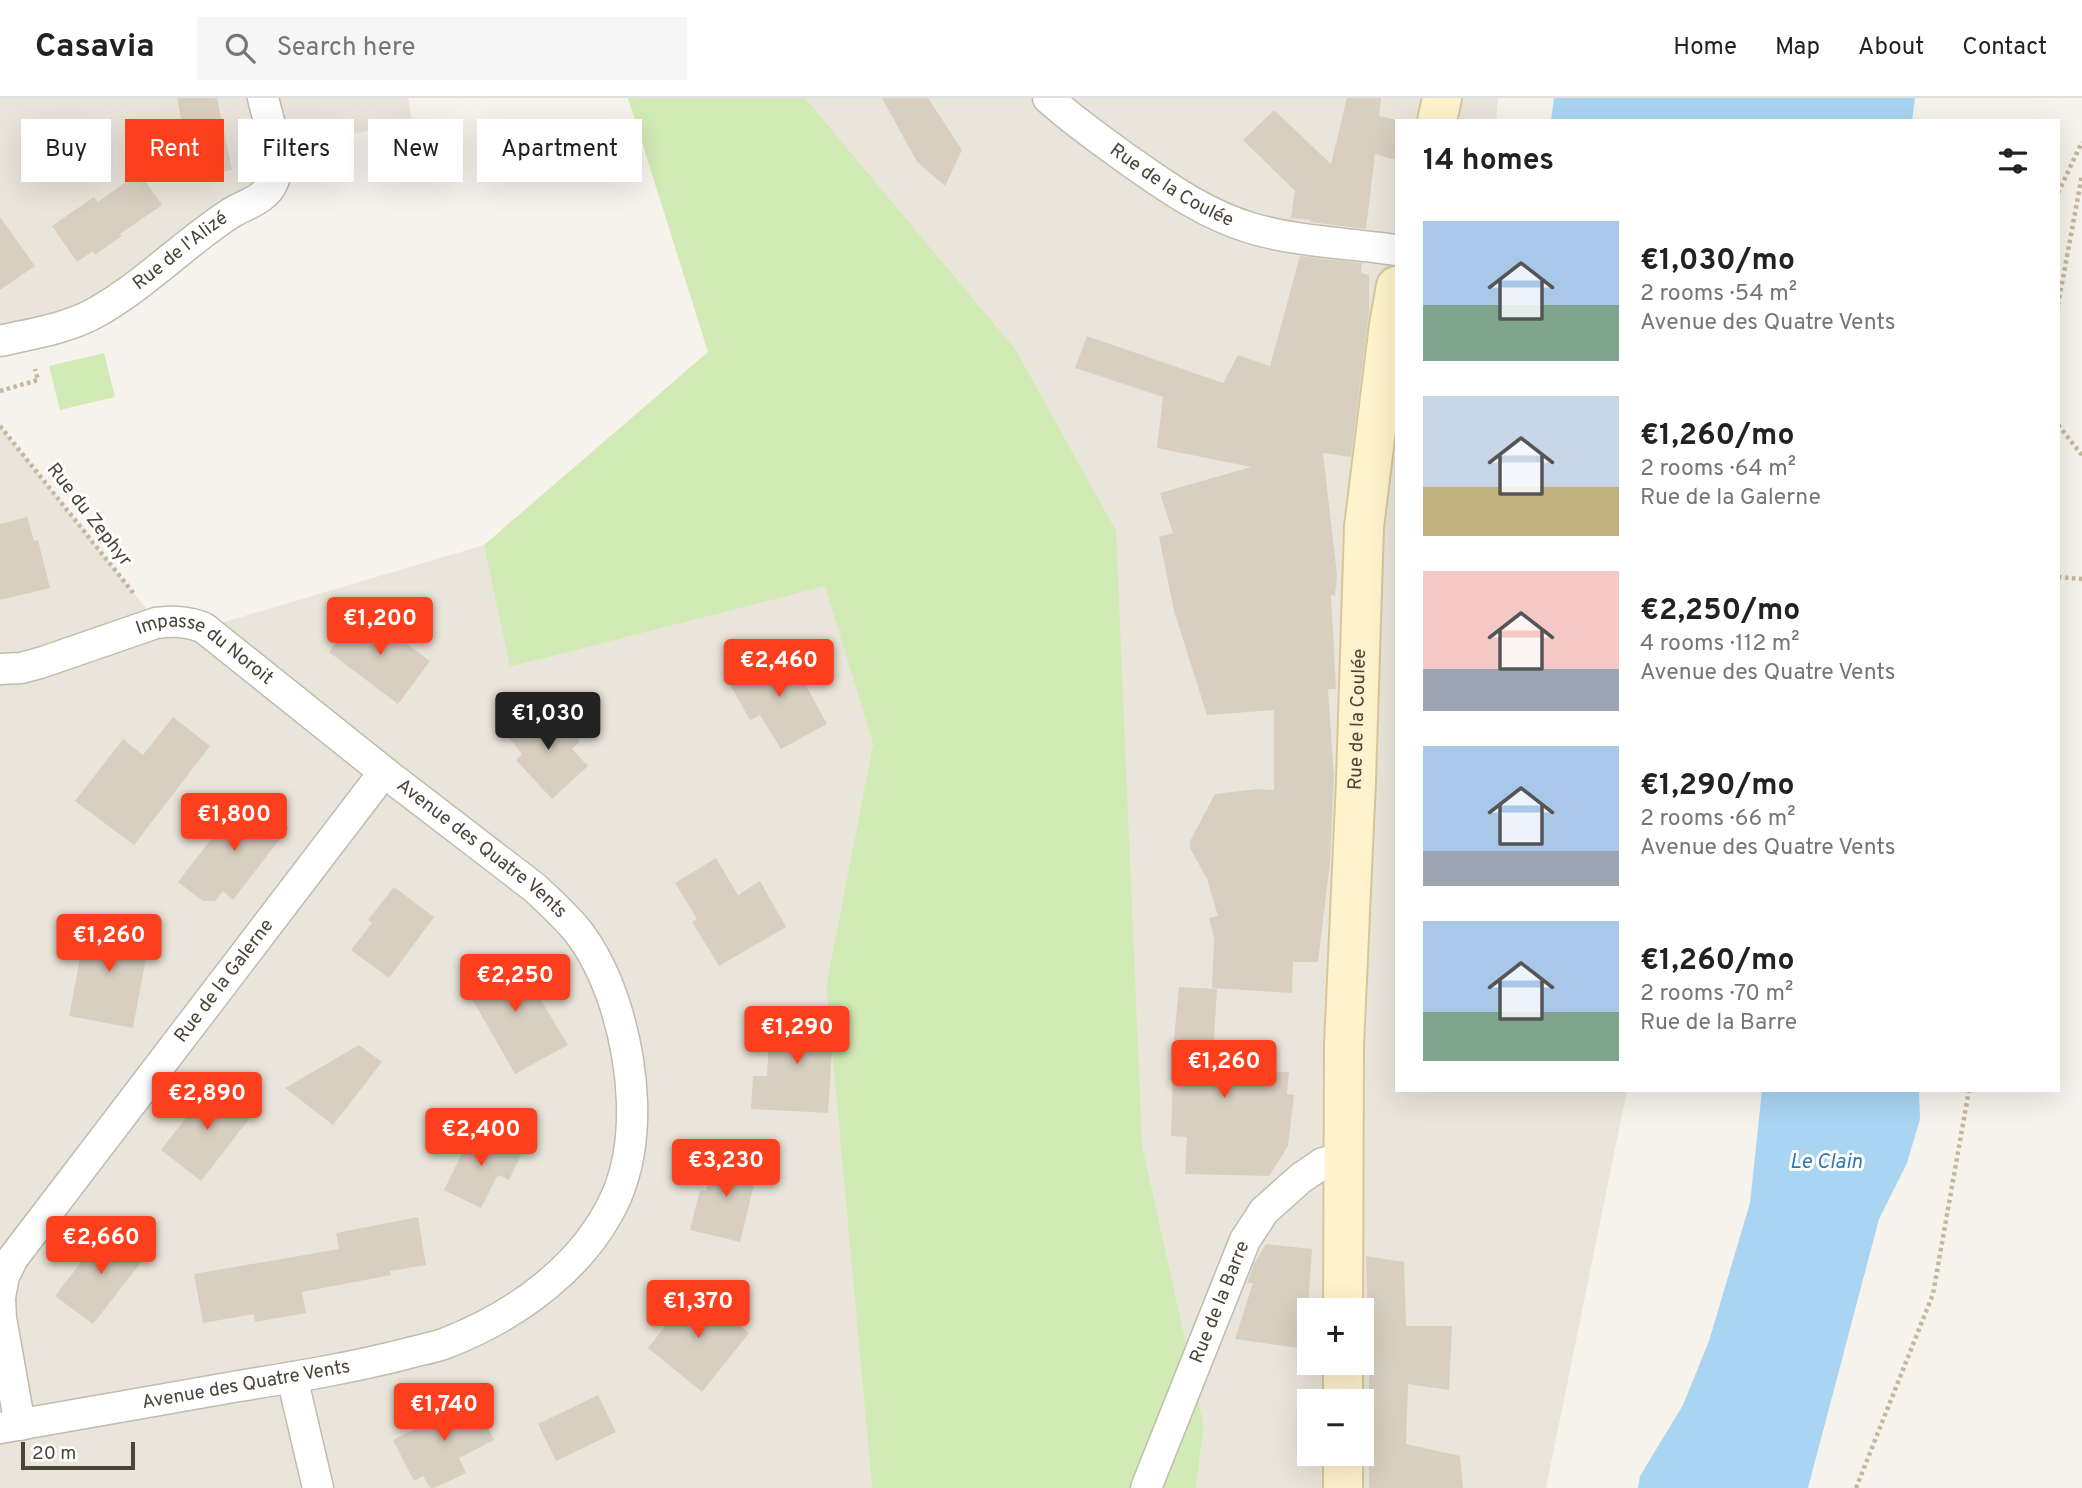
<!DOCTYPE html>
<html lang="en">
<head>
<meta charset="utf-8">
<style>
  :root { --surface:#fff; --page:#f6f6f6; --text:#222; --muted:#767676; --line:#e0e0e0; --accent:#fc3f1d }
  body { margin:0; font-family:Overpass,sans-serif; background:var(--page); color:var(--text); height:100vh; display:flex; flex-direction:column; font-size:26px; white-space:nowrap }
  * { box-sizing:border-box; margin:0 }
  p { font-size:23px; color:var(--muted) }
  .icon { flex:none; width:38px; height:38px; fill:none; stroke:currentColor; stroke-width:2; stroke-linecap:round; stroke-linejoin:round }
  .map { position:relative; flex:1; overflow:hidden }
  .drawer { position:absolute; left:1395px; top:21px; width:665px; height:973px; display:flex; flex-direction:column; background:var(--surface); border-radius:0px; box-shadow:0 7px 28px #0002 }
  .drawer>* { flex:none }
  .guide { position:absolute; left:21px; top:21px; width:665px; height:63px; display:flex; gap:14px }
  .controls { position:absolute; left:1297px; top:1200px; display:grid; gap:14px }
  .controls a { display:grid; place-items:center; width:77px; height:77px; border-radius:0px; background:var(--surface); box-shadow:0 7px 28px #0002; font-size:35px }
  .scale { position:absolute; left:21px; bottom:18px; width:114px; box-sizing:border-box; padding-left:7px; border:4px solid #4b4439; border-top:0; font-size:19px; line-height:24px; white-space:nowrap; color:#4b4439; -webkit-text-stroke:5px #fff; paint-order:stroke }
  .price { position:absolute; translate:-50% -60px; padding:0 16px; border-radius:7px; background:var(--accent); color:#fff; font-size:23px; line-height:46px; filter:drop-shadow(0 2px 4px #0008) }
  .price::after { content:''; position:absolute; left:50%; top:42px; width:21px; height:16px; margin-left:-10px; background:inherit; clip-path:polygon(0 0,100% 0,50% 100%) }
  .price.selected { background:#222; color:#fff }
  ul { padding:0; list-style:none }
  li { display:flex; align-items:center; gap:21px; height:175px; padding:0 28px }
  li span { display:grid; place-items:center; flex:none; width:196px; height:140px; border-radius:0px; color:#555 }
  li>.icon { margin-inline-start:auto }
  span .icon { width:84px; height:84px; fill:#fffc; stroke-width:1 }
  li b { font-size:30px }
  h2 { display:flex; justify-content:space-between; align-items:center; height:84px; padding:0 28px; font-size:30px }
  .chip { padding:0 24px; border-radius:0px; background:var(--surface); box-shadow:0 7px 28px #0002; font-size:24px; line-height:63px }
  .chip.selected { background:var(--accent); color:#fff }
  header { display:flex; align-items:center; gap:42px; box-sizing:border-box; height:98px; padding:0 35px; background:var(--surface); border-bottom:2px solid var(--line) }
  header strong { font-size:33px }
  nav { display:flex; gap:38px; margin-inline-start:auto; font-size:24px }
  .search { width:490px; height:63px; background:var(--page); display:flex; align-items:center; gap:18px; box-sizing:border-box; padding:0 24px; border-radius:0px; color:var(--muted); font-size:26px }
  .map>svg:first-child { display:block }
  .residential { fill:#eae5da; fill-rule:evenodd }
  .green { fill:#d2eab5 }
  .water { fill:#a9d4f2 }
  .building { fill:#d8cfc1 }
  .lines { fill:none; stroke-linecap:round; stroke-linejoin:round }
  .street-casing { stroke:#c2bbae; stroke-width:33 }
  .secondary-casing { stroke:#d6c79b; stroke-width:42 }
  .path { stroke:#c4b79f; stroke-width:4.5; stroke-dasharray:3.5 3.5; stroke-linecap:butt }
  .street { stroke:#fff; stroke-width:30 }
  .secondary { stroke:#fff3cd; stroke-width:38 }
  .labels { text-anchor:middle; dominant-baseline:central; stroke-width:6; stroke-linejoin:round; paint-order:stroke }
  .street-label { font-size:19px; fill:#4b4439; stroke:#fff }
  .water-label { font-size:21px; font-style:italic; fill:#2e7ab2; stroke:#fff }
</style>
</head>
<body>
<header>
<strong>Casavia</strong>
<div class="search"><svg class="icon" aria-label="search" viewBox="0 0 24 24"><circle cx="10" cy="10" r="6"/><path d="M15 15l6 6"/></svg>Search here</div>
<nav><a>Home</a><a>Map</a><a>About</a><a>Contact</a></nav>
</header>
<div class="map">
<svg width="2082" height="1390" viewBox="0 0 2082 1390">
  <rect width="100%" height="100%" fill="#f6f3ec"/>
  <path class="residential" d="M 0,0 L 408,0 L 412,23 L 275,53 L 278,71 L 118,200 L 0,243 Z
    M 805,0 L 1498,0 L 1496,23 L 1396,23 L 1396,992 L 1627,992 L 1546,1390 L 1196,1390 L 1204,1327 L 1142,1046 ZM 1309,1213 L 1362,1213 L 1362,1265 L 1309,1265 ZM 1309,1304 L 1362,1304 L 1362,1356 L 1309,1356 Z
    M 0,328 L 157,524 L 204,530 L 484,447 L 511,569 L 825,487 L 873,646 L 826,888 L 872,1390 L 0,1390 Z"/>
  <path class="green" d="M 628,0 L 805,0 L 1015,251 L 1116,433 L 1142,1046 L 1204,1327 L 1196,1390 L 872,1390 L 826,888 L 873,646 L 825,488 L 510,569 L 484,447 L 708,254 Z
    M 104,255 L 115,299 L 60,312 L 49,268 Z"/>
  <path class="water" d="M 1554,0 L 1915,0 L 1912,23 L 1551,23 Z
    M 1762,992 L 1919,992 L 1920,1021 L 1907,1065 L 1879,1121 L 1808,1390 L 1638,1390 L 1640,1378 L 1683,1307 L 1709,1243 L 1750,1105 Z"/>
  <path class="building" d="M 177,0 L 217,0 L 232,72 L 193,80 Z
    M 882,0 L 928,0 L 962,52 L 945,88 L 917,64 Z
    M 1347,0 L 1381,0 L 1379,18 L 1396,22 L 1396,62 L 1375,56 L 1366,131 L 1310,124 L 1311,122 L 1291,120 L 1295,93 L 1243,42 L 1274,12 L 1331,66 Z
    M 131,80 L 143,80 L 162,107 L 120,136 L 122,138 L 95,157 L 93,153 L 77,164 L 52,128 L 94,99 L 98,104 Z
    M 0,119 L 35,168 L 0,192 Z
    M 1300,158 L 1362,165 L 1361,175 L 1369,177 L 1369,214 L 1351,359 L 1323,355 L 1337,476 L 1335,498 L 1331,497 L 1336,591 L 1328,591 L 1334,679 L 1330,764 L 1318,864 L 1293,864 L 1292,895 L 1212,890 L 1214,840 L 1209,820 L 1218,818 L 1207,781 L 1190,750 L 1190,743 L 1215,696 L 1258,691 L 1274,692 L 1274,612 L 1207,617 L 1174,513 L 1159,439 L 1173,435 L 1160,395 L 1251,369 L 1157,350 L 1163,299 L 1075,270 L 1087,238 L 1223,285 L 1238,257 L 1270,268 Z
    M 27,419 L 34,443 L 38,442 L 50,490 L 0,502 L 0,426 Z
    M 362,512 L 430,563 L 398,606 L 329,554 Z
    M 786,551 L 827,626 L 781,651 L 760,617 L 750,622 L 728,583 Z
    M 546,606 L 580,643 L 572,651 L 588,668 L 552,701 L 516,662 L 522,656 L 509,640 Z
    M 173,619 L 210,648 L 134,747 L 75,703 L 123,641 L 143,657 Z
    M 249,699 L 289,729 L 233,802 L 223,793 L 215,803 L 203,803 L 178,784 L 221,728 L 225,731 Z
    M 716,760 L 738,797 L 760,783 L 786,829 L 719,868 L 692,824 L 697,821 L 675,785 Z
    M 394,789 L 434,819 L 389,880 L 351,852 L 372,825 L 368,822 Z
    M 88,819 L 126,826 L 124,834 L 150,838 L 133,930 L 69,918 Z
    M 513,856 L 568,947 L 515,976 L 463,885 Z
    M 1179,889 L 1217,891 L 1212,972 L 1289,974 L 1287,996 L 1294,997 L 1288,1048 L 1269,1078 L 1185,1076 L 1187,1039 L 1171,1038 L 1174,941 Z
    M 771,916 L 834,919 L 828,1015 L 751,1011 L 753,978 L 767,978 Z
    M 359,947 L 382,964 L 333,1027 L 285,990 Z
    M 213,985 L 253,1016 L 201,1083 L 161,1052 Z
    M 474,1031 L 522,1055 L 509,1082 L 498,1077 L 481,1110 L 444,1092 Z
    M 716,1055 L 759,1066 L 740,1144 L 690,1132 L 700,1092 L 706,1093 Z
    M 418,1119 L 426,1167 L 390,1173 L 391,1177 L 302,1194 L 306,1215 L 255,1224 L 254,1216 L 203,1225 L 194,1176 L 339,1151 L 336,1135 Z
    M 108,1129 L 146,1158 L 93,1226 L 55,1198 Z
    M 1266,1146 L 1312,1151 L 1305,1251 L 1235,1241 L 1253,1185 L 1247,1185 L 1254,1166 Z
    M 1366,1158 L 1404,1164 L 1406,1228 L 1452,1228 L 1449,1292 L 1408,1286 L 1406,1346 L 1460,1358 L 1463,1390 L 1369,1390 L 1369,1254 Z
    M 694,1191 L 749,1235 L 702,1294 L 648,1250 Z
    M 598,1297 L 616,1334 L 556,1363 L 538,1326 Z
    M 472,1298 L 494,1342 L 459,1360 L 466,1375 L 434,1390 L 430,1390 L 423,1378 L 414,1383 L 393,1342 L 430,1323 L 429,1320 Z"/>
  <g class="lines">
    <defs>
      <g id="street">
        <path id="s1" d="M 1048,0 C 1072,22 1098,40 1124,59 C 1165,88 1205,117 1254,131 C 1300,144 1349,145 1396,152"/>
        <path id="s2" d="M 0,243 C 30,236 65,231 93,216 C 143,189 183,146 231,115 C 246,106 266,101 273,84 C 283,63 268,22 263,0"/>
        <path id="s3" d="M 0,571 L 21,570 L 40,565 L 156,525 C 174,523 188,523 204,530 L 384,674 L 535,790 C 549,803 563,816 576,831 C 612,876 630,947 632,1004 C 633,1035 629,1068 617,1097 C 586,1168 516,1218 446,1245 C 433,1250 419,1252 405,1256 C 351,1270 295,1279 239,1288 C 160,1302 80,1316 0,1330"/>
        <path id="s4" d="M 0,1199 L 4,1178 L 13,1160 L 384,674"/>
        <path d="M 0,1201 L 1,1220 L 20,1327"/>
        <path d="M 292,1279 L 318,1390"/>
        <path id="s5" d="M 1146,1390 L 1245,1142 L 1264,1113 L 1301,1080 L 1323,1065 L 1343,1060"/>
      </g>
      <g id="secondary">
        <path d="M 1437,23 L 1442,0"/>
        <path id="s6" d="M 1343,1213 L 1344,947 L 1356,683 L 1364,429 L 1389,227 L 1396,188"/>
        <path d="M 1343,1265 L 1343,1304"/>
        <path d="M 1343,1356 L 1343,1390"/>
      </g>
    </defs>
    <use href="#street" class="street-casing"/>
    <use href="#secondary" class="secondary-casing"/>
    <path class="path" d="M 2058,95 L 2082,44
      M 2058,207 L 2082,77
      M 0,293 L 38,282 L 35,271
      M 2058,327 L 2082,357
      M 0,328 L 135,497
      M 2058,479 L 2082,481
      M 1856,1390 L 1933,1196 L 1969,992"/>
    <use href="#street" class="street"/>
    <use href="#secondary" class="secondary"/>
  </g>
  <g class="labels">
    <g class="street-label">
      <text stroke="none"><textPath href="#s1" startOffset="152">Rue de la Coulée</textPath></text>
      <text stroke="none"><textPath href="#s2" startOffset="205">Rue de l'Alizé</textPath></text>
      <text transform="translate(89 417) rotate(52)">Rue du Zephyr</text>
      <text stroke="none"><textPath href="#s3" startOffset="220">Impasse du Noroit</textPath></text>
      <text stroke="none"><textPath href="#s6" startOffset="592">Rue de la Coulée</textPath></text>
      <text stroke="none"><textPath href="#s3" startOffset="567">Avenue des Quatre Vents</textPath></text>
      <text stroke="none"><textPath href="#s4" startOffset="390">Rue de la Galerne</textPath></text>
      <text stroke="none"><textPath href="#s5" startOffset="200">Rue de la Barre</textPath></text>
      <text transform="translate(246 1287) rotate(-10)">Avenue des Quatre Vents</text>
    </g>
    <g class="water-label">
      <text x="1826" y="1064">Le Clain</text>
    </g>
  </g>
</svg>
<div class="controls">
<a>+</a>
<a>−</a>
</div>
<div class="scale">20 m</div>
<b class="price" style="left:380px;top:559px">€1,200</b>
<b class="price" style="left:779px;top:601px">€2,460</b>
<b class="price selected" style="left:548px;top:654px">€1,030</b>
<b class="price" style="left:234px;top:755px">€1,800</b>
<b class="price" style="left:109px;top:876px">€1,260</b>
<b class="price" style="left:515px;top:916px">€2,250</b>
<b class="price" style="left:797px;top:968px">€1,290</b>
<b class="price" style="left:1224px;top:1002px">€1,260</b>
<b class="price" style="left:207px;top:1034px">€2,890</b>
<b class="price" style="left:481px;top:1070px">€2,400</b>
<b class="price" style="left:726px;top:1101px">€3,230</b>
<b class="price" style="left:101px;top:1178px">€2,660</b>
<b class="price" style="left:698px;top:1242px">€1,370</b>
<b class="price" style="left:444px;top:1345px">€1,740</b>
<div class="guide">
<a class="chip">Buy</a>
<a class="chip selected">Rent</a>
<a class="chip">Filters</a>
<a class="chip">New</a>
<a class="chip">Apartment</a>
</div>
<section class="drawer">
<h2>14 homes<svg class="icon" aria-label="filters" viewBox="0 0 24 24"><path d="M4 7h16M4 17h16"/><circle cx="9" cy="7" r="2"/><circle cx="15" cy="17" r="2"/></svg></h2>
<ul>
<li><span style="background:linear-gradient(#a9c7e8 60%,#7fa58c 0)"><svg class="icon" aria-label="home" viewBox="0 0 24 24"><path d="M3 11l9-7 9 7M6 9v11h12V9"/></svg></span><div><b>€1,030/mo</b><p>2 rooms · 54 m²</p><p>Avenue des Quatre Vents</p></div></li>
<li><span style="background:linear-gradient(#c9d6e8 65%,#c2b280 0)"><svg class="icon" aria-label="home" viewBox="0 0 24 24"><path d="M3 11l9-7 9 7M6 9v11h12V9"/></svg></span><div><b>€1,260/mo</b><p>2 rooms · 64 m²</p><p>Rue de la Galerne</p></div></li>
<li><span style="background:linear-gradient(#f6c9c9 70%,#9aa5b1 0)"><svg class="icon" aria-label="home" viewBox="0 0 24 24"><path d="M3 11l9-7 9 7M6 9v11h12V9"/></svg></span><div><b>€2,250/mo</b><p>4 rooms · 112 m²</p><p>Avenue des Quatre Vents</p></div></li>
<li><span style="background:linear-gradient(#a9c7e8 75%,#9aa5b1 0)"><svg class="icon" aria-label="home" viewBox="0 0 24 24"><path d="M3 11l9-7 9 7M6 9v11h12V9"/></svg></span><div><b>€1,290/mo</b><p>2 rooms · 66 m²</p><p>Avenue des Quatre Vents</p></div></li>
<li><span style="background:linear-gradient(#a9c7e8 65%,#7fa58c 0)"><svg class="icon" aria-label="home" viewBox="0 0 24 24"><path d="M3 11l9-7 9 7M6 9v11h12V9"/></svg></span><div><b>€1,260/mo</b><p>2 rooms · 70 m²</p><p>Rue de la Barre</p></div></li>
</ul>
</section>
</div>
</body>
</html>
